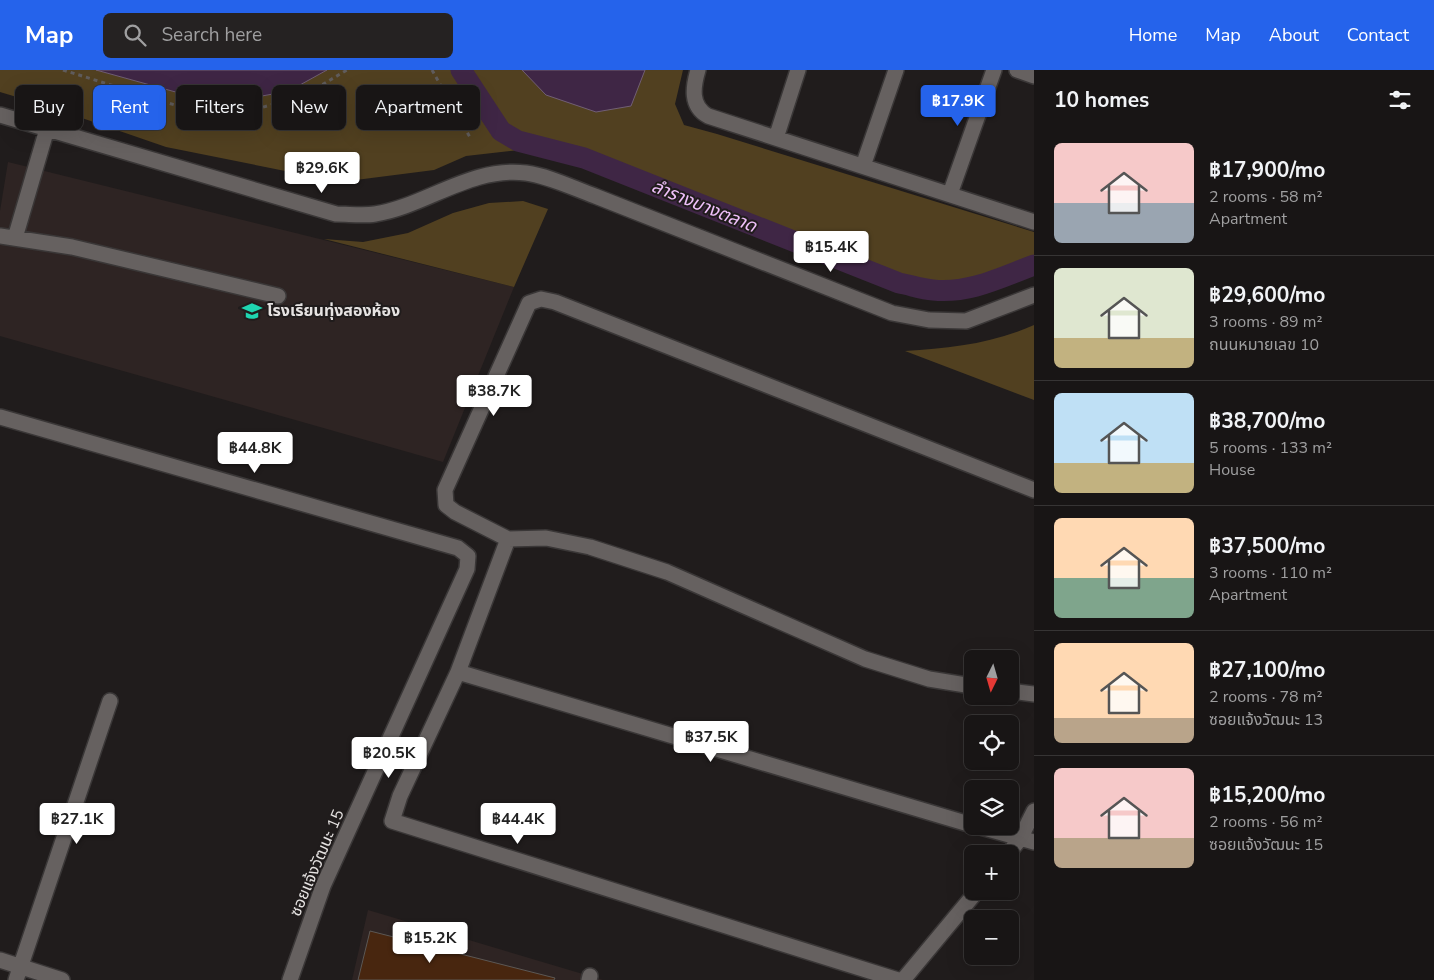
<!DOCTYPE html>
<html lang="en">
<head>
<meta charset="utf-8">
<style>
  :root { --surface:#181515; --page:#252222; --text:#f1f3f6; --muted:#9f9fa0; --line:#363434; --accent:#2563eb }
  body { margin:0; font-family:"Nunito Sans","Noto Sans Thai",sans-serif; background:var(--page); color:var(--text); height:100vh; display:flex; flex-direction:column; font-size:19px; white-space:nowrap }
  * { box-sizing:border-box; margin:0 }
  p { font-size:16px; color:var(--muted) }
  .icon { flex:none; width:28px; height:28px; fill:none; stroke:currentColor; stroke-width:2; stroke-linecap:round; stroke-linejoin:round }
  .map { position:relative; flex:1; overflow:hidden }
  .sheet { display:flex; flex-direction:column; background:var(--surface); width:400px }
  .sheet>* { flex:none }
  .guide { position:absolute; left:15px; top:15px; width:475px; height:45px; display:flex; gap:10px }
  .needle { width:32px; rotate:185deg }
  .tools { position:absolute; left:964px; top:580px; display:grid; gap:10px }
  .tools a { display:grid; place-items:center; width:55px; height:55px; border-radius:8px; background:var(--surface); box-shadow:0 5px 20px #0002,0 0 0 1px var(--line); font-size:25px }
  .price { position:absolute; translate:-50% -42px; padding:0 11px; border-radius:5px; background:#fff; color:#222; font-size:16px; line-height:32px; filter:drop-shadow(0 1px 2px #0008) }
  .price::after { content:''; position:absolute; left:50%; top:30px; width:15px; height:11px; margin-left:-8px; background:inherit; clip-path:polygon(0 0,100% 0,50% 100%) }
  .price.selected { background:var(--accent); color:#fff }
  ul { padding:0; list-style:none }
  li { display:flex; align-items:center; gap:15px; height:125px; padding:0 20px }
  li+li { border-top:1px solid var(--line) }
  li span { display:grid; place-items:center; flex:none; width:140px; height:100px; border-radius:8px; color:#555 }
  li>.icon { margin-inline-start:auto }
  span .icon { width:60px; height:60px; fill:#fffc; stroke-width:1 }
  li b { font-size:21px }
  h2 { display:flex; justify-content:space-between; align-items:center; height:60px; padding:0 20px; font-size:21px }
  .pill { padding:0 18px; border-radius:8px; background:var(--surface); box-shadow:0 5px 20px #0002,0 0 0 1px var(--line); font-size:18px; line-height:45px }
  .pill.selected { background:var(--accent); color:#fff }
  header { display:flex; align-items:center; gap:30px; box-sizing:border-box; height:70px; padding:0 25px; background:var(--accent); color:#fff }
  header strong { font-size:24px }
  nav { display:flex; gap:28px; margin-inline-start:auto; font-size:18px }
  .search { width:350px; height:45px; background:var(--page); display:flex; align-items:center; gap:12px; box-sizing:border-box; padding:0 18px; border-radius:8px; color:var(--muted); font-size:19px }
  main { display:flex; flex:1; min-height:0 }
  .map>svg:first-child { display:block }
  .built { fill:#2e2423 }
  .green { fill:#514020 }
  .water { fill:#3f2645; stroke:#715f74 }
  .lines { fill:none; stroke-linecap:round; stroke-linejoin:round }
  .canal { stroke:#3f2645; stroke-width:21 }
  .building { fill:#48260f; stroke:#5c5855 }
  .minor-casing { stroke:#3a3737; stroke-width:18 }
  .path { stroke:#605c5c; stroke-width:3; stroke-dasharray:4 4; stroke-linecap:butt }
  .minor { stroke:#666160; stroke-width:15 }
  .labels { text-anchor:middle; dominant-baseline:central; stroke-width:4; stroke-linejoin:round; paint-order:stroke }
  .poi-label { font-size:16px; font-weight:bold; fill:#e6e3e2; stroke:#201c1c; text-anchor:start }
  .street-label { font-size:16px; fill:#e6e3e2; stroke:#201c1c }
  .water-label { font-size:18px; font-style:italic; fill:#efc0fa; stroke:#201c1c }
</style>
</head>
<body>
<header>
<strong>Map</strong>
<div class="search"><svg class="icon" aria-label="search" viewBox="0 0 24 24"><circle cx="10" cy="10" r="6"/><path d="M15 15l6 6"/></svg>Search here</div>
<nav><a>Home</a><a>Map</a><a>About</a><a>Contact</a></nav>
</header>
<main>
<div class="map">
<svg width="1034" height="910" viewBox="0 0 1034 910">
  <rect width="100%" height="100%" fill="#201c1c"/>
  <path class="built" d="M 8,92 L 514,217 L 443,392 L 0,266 L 0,141 Z
    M 368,840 L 603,910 L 352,910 Z"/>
  <path class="green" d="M 0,0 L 96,0 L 219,34 L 289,21 L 327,0 L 683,0 L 675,34 L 684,55 L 717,64 L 1034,162 L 1034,201 C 999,218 971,232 931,229 C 922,229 913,225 904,222 L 547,84 L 519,80 L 466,86 L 434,100 L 340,112 L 166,77 L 50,37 L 0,22 Z
    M 523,131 L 548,139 L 514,217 L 324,169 L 363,172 L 408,163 L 453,143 L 489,133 Z
    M 1034,255 L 1034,330 L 905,281 C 950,278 992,274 1034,255 Z"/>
  <path class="water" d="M 96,0 L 327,0 L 289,21 L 219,34 Z
    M 522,0 L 645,0 L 631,36 L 596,42 L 546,25 Z"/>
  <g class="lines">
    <path class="canal" d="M 461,0 L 501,61 L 518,71 L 584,88 L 899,213 C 910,215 922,219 933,220 C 969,224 1002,207 1034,195"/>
  </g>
  <path class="building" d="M 370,861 L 555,908 L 554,910 L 358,910 Z"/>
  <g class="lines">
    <defs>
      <path id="minor" d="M 698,0 C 693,17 690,36 708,46 L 1034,152
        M 1017,0 L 1034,6
        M 0,45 L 336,144 C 349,144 363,146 375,144 C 426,136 471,96 526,103 C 549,106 573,118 595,126 L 892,243 L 929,250 L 966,251 L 1034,225
        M 776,68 L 798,0
        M 863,96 L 896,0
        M 950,124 L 994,0
        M 0,166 L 72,177 L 278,226
        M 15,168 L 47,59
        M 0,347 L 458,478 L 468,486 L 467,499 L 323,816 L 290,910
        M 508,469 L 458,602 L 400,726 L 392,751 L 898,910
        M 458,602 L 972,755
        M 972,616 L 929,609 L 865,589 L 667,502 L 590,477 L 546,468 L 508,469 L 455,442 L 446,435 L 445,420 L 529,233 L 541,229 L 555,232 L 1034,420
        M 1010,621 L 1034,624
        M 977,756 L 1034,772
        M 1008,784 L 1020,769 L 1034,741
        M 0,890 L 62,910
        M 16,910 L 110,631
        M 589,910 L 590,906
        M 903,910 L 977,821"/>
    </defs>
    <use href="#minor" class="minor-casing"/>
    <path class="path" d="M 63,0 L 210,46 L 249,41 L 303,26 L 347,0
      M 432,0 L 471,69"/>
    <use href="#minor" class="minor"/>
  </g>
  <defs>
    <symbol id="school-bare" viewBox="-9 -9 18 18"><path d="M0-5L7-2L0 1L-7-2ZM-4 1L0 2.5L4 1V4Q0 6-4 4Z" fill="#1fd5b0" stroke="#201c1c" stroke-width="2.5" paint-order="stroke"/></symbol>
  </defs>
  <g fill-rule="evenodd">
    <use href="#school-bare" x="238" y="227" width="28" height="28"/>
  </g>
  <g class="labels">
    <g class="poi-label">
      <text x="267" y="241">โรงเรียนทุ่งสองห้อง</text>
    </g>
    <g class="street-label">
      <text transform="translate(317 793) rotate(-67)">ซอยแจ้งวัฒนะ 15</text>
    </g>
    <g class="water-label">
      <text transform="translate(704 136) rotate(22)">ลำรางบางตลาด</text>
    </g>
  </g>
</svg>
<div class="tools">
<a><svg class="needle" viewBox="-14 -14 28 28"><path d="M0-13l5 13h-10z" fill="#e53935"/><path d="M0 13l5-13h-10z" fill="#9f9fa0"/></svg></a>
<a><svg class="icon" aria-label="locate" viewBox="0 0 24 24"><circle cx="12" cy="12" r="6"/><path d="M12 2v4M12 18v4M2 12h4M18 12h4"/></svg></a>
<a><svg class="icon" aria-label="layers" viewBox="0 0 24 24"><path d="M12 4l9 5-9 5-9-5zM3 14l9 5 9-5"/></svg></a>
<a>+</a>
<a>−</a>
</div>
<b class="price selected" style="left:958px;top:57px">฿17.9K</b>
<b class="price" style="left:322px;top:124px">฿29.6K</b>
<b class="price" style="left:831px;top:203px">฿15.4K</b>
<b class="price" style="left:494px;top:347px">฿38.7K</b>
<b class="price" style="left:255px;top:404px">฿44.8K</b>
<b class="price" style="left:711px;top:693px">฿37.5K</b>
<b class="price" style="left:389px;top:709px">฿20.5K</b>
<b class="price" style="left:77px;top:775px">฿27.1K</b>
<b class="price" style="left:518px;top:775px">฿44.4K</b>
<b class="price" style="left:430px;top:894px">฿15.2K</b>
<div class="guide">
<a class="pill">Buy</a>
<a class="pill selected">Rent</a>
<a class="pill">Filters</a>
<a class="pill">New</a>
<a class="pill">Apartment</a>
</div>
</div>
<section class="sheet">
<h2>10 homes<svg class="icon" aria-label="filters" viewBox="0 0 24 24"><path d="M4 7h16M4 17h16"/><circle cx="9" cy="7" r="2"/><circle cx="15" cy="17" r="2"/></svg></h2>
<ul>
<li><span style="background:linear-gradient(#f6c9c9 60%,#9aa5b1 0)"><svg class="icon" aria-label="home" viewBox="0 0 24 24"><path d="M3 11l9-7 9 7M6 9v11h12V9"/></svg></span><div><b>฿17,900/mo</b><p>2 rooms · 58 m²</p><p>Apartment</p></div></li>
<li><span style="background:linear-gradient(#dfe7d0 70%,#c2b280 0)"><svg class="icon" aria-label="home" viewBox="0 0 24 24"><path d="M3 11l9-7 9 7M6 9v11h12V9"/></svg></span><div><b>฿29,600/mo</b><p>3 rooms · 89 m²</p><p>ถนนหมายเลข 10</p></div></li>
<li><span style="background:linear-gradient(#bfe0f5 70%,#c2b280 0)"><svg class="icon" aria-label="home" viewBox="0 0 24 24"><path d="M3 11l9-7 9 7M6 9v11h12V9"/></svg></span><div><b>฿38,700/mo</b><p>5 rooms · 133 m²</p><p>House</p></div></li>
<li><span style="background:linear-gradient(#ffd9b3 60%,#7fa58c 0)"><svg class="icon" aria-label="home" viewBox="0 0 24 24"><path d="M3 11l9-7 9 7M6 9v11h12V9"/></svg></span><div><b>฿37,500/mo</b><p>3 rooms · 110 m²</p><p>Apartment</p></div></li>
<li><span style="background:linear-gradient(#ffd9b3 75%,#b9a48a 0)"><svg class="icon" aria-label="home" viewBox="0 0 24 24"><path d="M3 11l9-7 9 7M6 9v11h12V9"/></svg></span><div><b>฿27,100/mo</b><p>2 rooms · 78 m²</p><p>ซอยแจ้งวัฒนะ 13</p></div></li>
<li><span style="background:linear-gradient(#f6c9c9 70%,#b9a48a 0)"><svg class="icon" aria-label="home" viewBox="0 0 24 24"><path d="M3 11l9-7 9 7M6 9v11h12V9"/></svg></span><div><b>฿15,200/mo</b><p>2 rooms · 56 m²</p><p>ซอยแจ้งวัฒนะ 15</p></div></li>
</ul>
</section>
</main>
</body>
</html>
